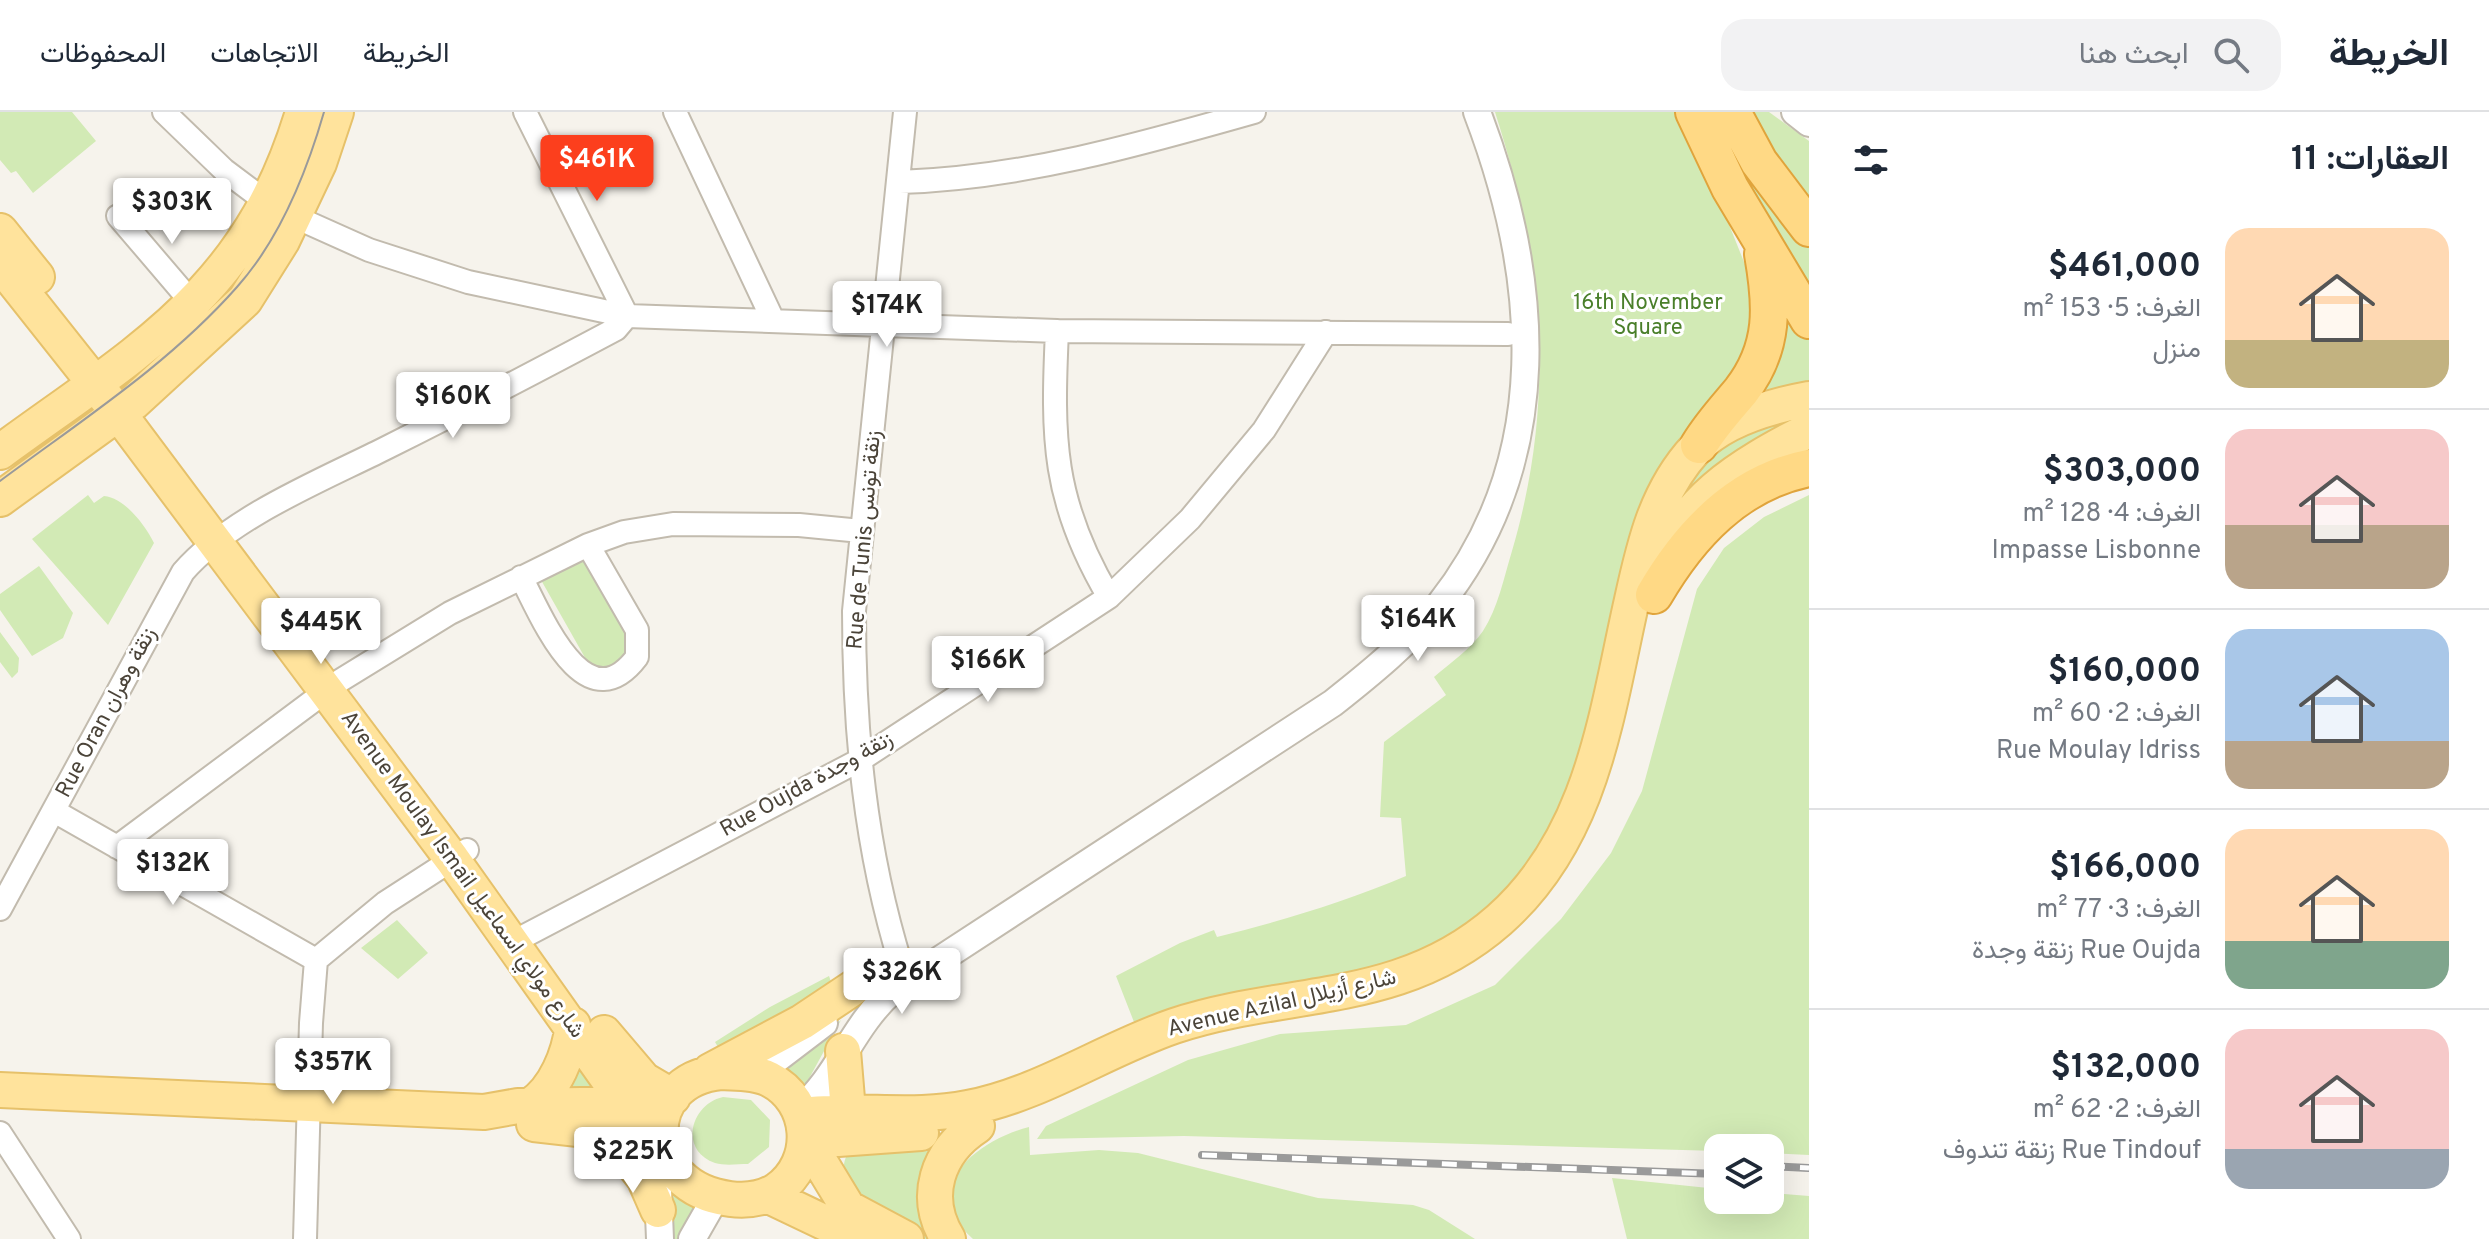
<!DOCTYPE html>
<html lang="ar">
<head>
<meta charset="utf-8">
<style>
  :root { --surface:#fff; --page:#f2f2f3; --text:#1f2937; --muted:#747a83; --line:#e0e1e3; --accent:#fc3f1d }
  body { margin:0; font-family:Overpass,Vazirmatn,sans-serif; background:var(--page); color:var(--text); direction:rtl; height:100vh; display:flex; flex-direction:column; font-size:30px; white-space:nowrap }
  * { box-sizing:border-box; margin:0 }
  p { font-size:26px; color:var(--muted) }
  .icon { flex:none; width:44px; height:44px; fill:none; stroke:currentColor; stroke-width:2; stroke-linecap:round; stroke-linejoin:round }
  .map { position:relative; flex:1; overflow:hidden; direction:ltr }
  .details { display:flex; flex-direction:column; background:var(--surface); width:680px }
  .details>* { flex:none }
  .fabs { position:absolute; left:1704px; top:1022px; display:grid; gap:16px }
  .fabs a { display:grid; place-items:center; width:80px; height:80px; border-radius:16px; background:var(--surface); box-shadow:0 8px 32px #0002; font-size:40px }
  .price { position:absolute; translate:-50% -68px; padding:0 18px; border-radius:8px; background:#fff; color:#222; font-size:26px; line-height:52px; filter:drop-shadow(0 2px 4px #0008) }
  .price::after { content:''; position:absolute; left:50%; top:48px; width:24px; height:18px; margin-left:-12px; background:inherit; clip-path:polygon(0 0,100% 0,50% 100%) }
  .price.selected { background:var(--accent); color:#fff }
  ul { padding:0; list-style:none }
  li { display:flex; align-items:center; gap:24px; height:200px; padding:0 40px }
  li+li { border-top:2px solid var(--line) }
  li span { display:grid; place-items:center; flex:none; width:224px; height:160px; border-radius:24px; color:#555 }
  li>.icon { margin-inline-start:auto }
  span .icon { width:96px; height:96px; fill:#fffc; stroke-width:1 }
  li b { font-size:34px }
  h2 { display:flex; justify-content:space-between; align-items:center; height:96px; padding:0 40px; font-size:34px }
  header { display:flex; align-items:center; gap:48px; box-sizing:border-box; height:112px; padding:0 40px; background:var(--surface); border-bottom:2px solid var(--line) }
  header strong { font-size:38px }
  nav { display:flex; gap:44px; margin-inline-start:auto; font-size:28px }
  .search { width:560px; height:72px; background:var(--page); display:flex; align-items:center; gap:20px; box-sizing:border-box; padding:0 28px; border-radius:24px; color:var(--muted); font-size:30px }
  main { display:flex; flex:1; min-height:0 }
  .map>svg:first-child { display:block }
  .green { fill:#d2eab5 }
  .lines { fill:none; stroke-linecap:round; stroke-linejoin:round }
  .minor-casing { stroke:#c2bbae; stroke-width:26 }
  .tertiary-casing { stroke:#c2bbae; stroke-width:30 }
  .primary-casing { stroke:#e6c16a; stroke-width:38 }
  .trunk-casing { stroke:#e0a43c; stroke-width:40 }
  .minor { stroke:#fff; stroke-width:22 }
  .tertiary { stroke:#fff; stroke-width:26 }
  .primary { stroke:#ffe39c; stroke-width:34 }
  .trunk { stroke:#ffd985; stroke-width:36 }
  .tram { stroke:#9a9a9a; stroke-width:2 }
  .rail-casing { stroke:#9a9a9a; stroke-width:8 }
  .rail { stroke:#fff; stroke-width:5; stroke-dasharray:15; stroke-linecap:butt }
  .labels { text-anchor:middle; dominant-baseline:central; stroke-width:6; stroke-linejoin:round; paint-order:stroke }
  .park-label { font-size:22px; fill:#4a7f2a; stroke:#fff }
  .street-label { font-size:22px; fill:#4b4439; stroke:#fff }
</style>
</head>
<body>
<header>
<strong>الخريطة</strong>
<div class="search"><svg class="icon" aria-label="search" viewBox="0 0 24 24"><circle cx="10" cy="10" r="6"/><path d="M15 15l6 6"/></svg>ابحث هنا</div>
<nav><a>الخريطة</a><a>الاتجاهات</a><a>المحفوظات</a></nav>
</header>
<main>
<section class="details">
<h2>العقارات: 11<svg class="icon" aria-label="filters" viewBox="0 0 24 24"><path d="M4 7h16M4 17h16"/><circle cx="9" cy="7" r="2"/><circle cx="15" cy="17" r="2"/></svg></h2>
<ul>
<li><span style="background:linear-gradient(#ffd9b3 70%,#c2b280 0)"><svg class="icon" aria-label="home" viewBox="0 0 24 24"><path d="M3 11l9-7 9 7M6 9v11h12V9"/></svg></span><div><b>$461,000</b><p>الغرف: 5 · 153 m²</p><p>منزل</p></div></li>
<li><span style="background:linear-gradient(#f6c9c9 60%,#b9a48a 0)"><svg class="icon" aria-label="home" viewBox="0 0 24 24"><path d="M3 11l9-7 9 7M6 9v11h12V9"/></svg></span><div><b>$303,000</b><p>الغرف: 4 · 128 m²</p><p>Impasse Lisbonne</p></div></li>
<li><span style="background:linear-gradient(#a9c7e8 70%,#b9a48a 0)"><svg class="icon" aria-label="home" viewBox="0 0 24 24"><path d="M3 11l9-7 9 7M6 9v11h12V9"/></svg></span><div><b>$160,000</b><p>الغرف: 2 · 60 m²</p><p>Rue Moulay Idriss</p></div></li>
<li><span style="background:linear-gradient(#ffd9b3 70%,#7fa58c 0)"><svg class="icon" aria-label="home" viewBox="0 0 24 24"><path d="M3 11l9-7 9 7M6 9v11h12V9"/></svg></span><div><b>$166,000</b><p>الغرف: 3 · 77 m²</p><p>Rue Oujda زنقة وجدة</p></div></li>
<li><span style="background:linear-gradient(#f6c9c9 75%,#9aa5b1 0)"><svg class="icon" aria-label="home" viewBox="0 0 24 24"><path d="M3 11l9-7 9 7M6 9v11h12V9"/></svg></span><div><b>$132,000</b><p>الغرف: 2 · 62 m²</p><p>Rue Tindouf زنقة تندوف</p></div></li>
</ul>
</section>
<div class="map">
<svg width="1809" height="1127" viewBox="0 0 1809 1127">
  <rect width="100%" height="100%" fill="#f6f3ec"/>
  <path class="green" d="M 0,0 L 72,0 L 96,29 L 33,81 L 16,59 L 11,61 L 0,48 Z
    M 1495,0 L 1684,0 L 1754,175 L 1753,239 L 1673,336 L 1639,400 L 1571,680 L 1531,754 L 1472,812 L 1398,851 L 1214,887 L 1134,910 L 1116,864 L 1180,831 L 1214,818 L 1217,825 C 1282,809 1344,790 1406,764 L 1401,706 L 1380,705 L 1384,630 L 1446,583 L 1434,565 C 1450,551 1471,537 1483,519 C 1498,496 1504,465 1512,439 C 1557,285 1543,150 1495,0 Z
    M 1710,0 L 1722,0 L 1809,131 L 1809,186 Z
    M 1752,0 L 1769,0 L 1809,29 L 1809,85 L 1770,34 Z
    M 1783,202 L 1809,224 L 1809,279 L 1732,300 Z
    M 1799,304 L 1724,348 L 1708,361 L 1674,403 C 1704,334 1731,326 1799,304 Z
    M 88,383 L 94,391 L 104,384 C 125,386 145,413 154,431 L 108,513 L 32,427 Z
    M 1809,383 L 1809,1043 L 1770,1041 L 1770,1036 L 1718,1036 L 1718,1039 L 1184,1024 L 1037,1027 L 1046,1014 L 1188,948 L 1280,922 L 1406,913 L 1495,873 L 1561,807 L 1611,741 L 1642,679 L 1697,477 L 1724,436 L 1764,405 Z
    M 583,447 L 632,528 L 629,542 L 606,559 L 588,551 L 541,468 Z
    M 39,454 L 73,501 L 63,526 L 32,544 L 0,498 L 0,482 Z
    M 0,520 L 19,546 L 18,560 L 12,566 L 0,550 Z
    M 397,808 L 428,841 L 398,867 L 361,836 Z
    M 829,864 L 835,881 L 722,942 L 715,930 L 770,895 Z
    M 841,908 L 806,972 L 783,960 Z
    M 579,935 L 610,985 L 553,984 Z
    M 723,985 L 751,988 L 770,1008 L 769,1035 L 748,1052 C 738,1052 725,1054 715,1051 C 678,1038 691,992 723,985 Z
    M 1029,1015 L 1030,1043 L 1099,1038 L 1138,1041 L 1318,1086 L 1413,1093 L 1429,1098 L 1475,1127 L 973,1127 C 915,1076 978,1028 1029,1015 Z
    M 902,1030 L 944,1030 L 933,1127 L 925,1127 C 901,1114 828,1079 847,1043 Z
    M 1612,1066 L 1718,1077 L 1718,1088 L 1770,1088 L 1770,1081 L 1809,1084 L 1809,1127 L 1627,1127 Z
    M 673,1080 L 701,1087 L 678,1127 L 674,1127 Z"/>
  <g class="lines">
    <defs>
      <path id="minor" d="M 164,0 L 224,58 L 268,91
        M 675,0 L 772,206
        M 900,70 C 1022,66 1138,33 1254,0
        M 118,104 L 194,193
        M 293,104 L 369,138 L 468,170 L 627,204 L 1057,219 L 1508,222
        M 1057,219 C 1052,326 1052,389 1109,485
        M 521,465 C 541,503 585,614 637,545 L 637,518 L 588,433
        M 54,699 L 316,848
        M 117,735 L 341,568 L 450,501 L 588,433 L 624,420 L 673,412 L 799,413 L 861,419
        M 0,797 L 183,460 C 231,405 318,370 384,337 C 462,298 539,258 616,217 L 627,204 L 525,0
        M 513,830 L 860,648 L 1109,485 L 1190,407 L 1264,318 L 1326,220
        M 316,848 L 385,791 L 467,738
        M 901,853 C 865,737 854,620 854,499 L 905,0
        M 0,1021 L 69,1127
        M 305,1127 L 311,911 L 316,848"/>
      <path id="tertiary" d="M 1795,0 L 1809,11
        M 757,962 L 824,911
        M 800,997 C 839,964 852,914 892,879 L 1333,591 C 1371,561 1409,530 1440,492 C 1555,346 1540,165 1477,0
        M 658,1078 L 660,1127
        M 692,1127 L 716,1085"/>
      <path id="primary" d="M 0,119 L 37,165
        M 0,152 L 119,302 L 452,747 L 640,1012 L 661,1031
        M 0,340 C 142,236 249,180 303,0
        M 0,387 L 134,290 L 245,188 L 282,129 L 319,51 L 336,0
        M 1657,469 C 1676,390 1741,353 1809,318
        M 604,921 L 644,968 L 673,985
        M 843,939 L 848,999
        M 710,959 L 802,910 L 877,860 L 901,853
        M 721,960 C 737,961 755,960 769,967 C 813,989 817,1050 777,1078 C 763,1087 746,1089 730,1087 C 641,1076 637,968 721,960 Z
        M 0,978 L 484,1000 L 518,994 L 646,992
        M 530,994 C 556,977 569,942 573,913
        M 802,1003 C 857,996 913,1007 968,996 C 1041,982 1104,938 1174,914 C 1289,876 1400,895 1499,808 C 1593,725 1606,603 1632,488 C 1644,433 1656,379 1696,336 C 1723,308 1771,294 1809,287
        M 534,1012 L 587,1018 L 663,1040
        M 805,1023 L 838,1027 L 921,1021
        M 612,1025 L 644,1066 L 658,1098
        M 805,1025 L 848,1096 L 906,1127
        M 767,1083 L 859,1127
        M 948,1127 C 922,1085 937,1040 977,1014"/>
      <path id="trunk" d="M 1694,0 L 1730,76 L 1809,208
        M 1732,0 L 1759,50 L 1809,116
        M 1699,333 C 1711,313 1726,297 1741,279 C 1775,235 1772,193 1763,142
        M 1654,483 C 1689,423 1737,370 1809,356"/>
    </defs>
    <use href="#minor" class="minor-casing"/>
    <use href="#tertiary" class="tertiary-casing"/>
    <use href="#primary" class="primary-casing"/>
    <use href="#trunk" class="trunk-casing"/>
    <use href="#minor" class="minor"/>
    <use href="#tertiary" class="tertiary"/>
    <use href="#primary" class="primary"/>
    <use href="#trunk" class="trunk"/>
    <path class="tram" d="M 0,369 C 82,308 169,252 237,175 C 279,128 307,59 324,0"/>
    <defs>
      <path id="rail" d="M 1202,1043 L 1718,1062
        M 1770,1054 L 1809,1056"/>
    </defs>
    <use href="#rail" class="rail-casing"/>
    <use href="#rail" class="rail"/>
  </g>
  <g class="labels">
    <g class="park-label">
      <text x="1648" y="191">16th November<tspan x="1648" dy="25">Square</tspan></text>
    </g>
    <g class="street-label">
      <text transform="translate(865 428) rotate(-85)">Rue de Tunis زنقة تونس</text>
      <text transform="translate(107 601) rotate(-62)">Rue Oran زنقة وهران</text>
      <text transform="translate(807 673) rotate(-29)">Rue Oujda زنقة وجدة</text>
      <text transform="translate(462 763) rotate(54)">Avenue Moulay Ismail شارع مولاي اسماعيل</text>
      <text transform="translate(1282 892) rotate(-13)">Avenue Azilal شارع أزيلال</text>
    </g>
  </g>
</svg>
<div class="fabs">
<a><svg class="icon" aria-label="layers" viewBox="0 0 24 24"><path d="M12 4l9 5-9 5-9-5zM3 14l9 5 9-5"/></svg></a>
</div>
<b class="price selected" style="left:597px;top:91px">$461K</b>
<b class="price" style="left:172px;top:134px">$303K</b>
<b class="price" style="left:887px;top:237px">$174K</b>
<b class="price" style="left:453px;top:328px">$160K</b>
<b class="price" style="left:1418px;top:551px">$164K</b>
<b class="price" style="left:321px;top:554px">$445K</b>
<b class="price" style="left:988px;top:592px">$166K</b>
<b class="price" style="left:173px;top:795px">$132K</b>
<b class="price" style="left:902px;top:904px">$326K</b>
<b class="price" style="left:333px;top:994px">$357K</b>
<b class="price" style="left:633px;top:1083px">$225K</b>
</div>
</main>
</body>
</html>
